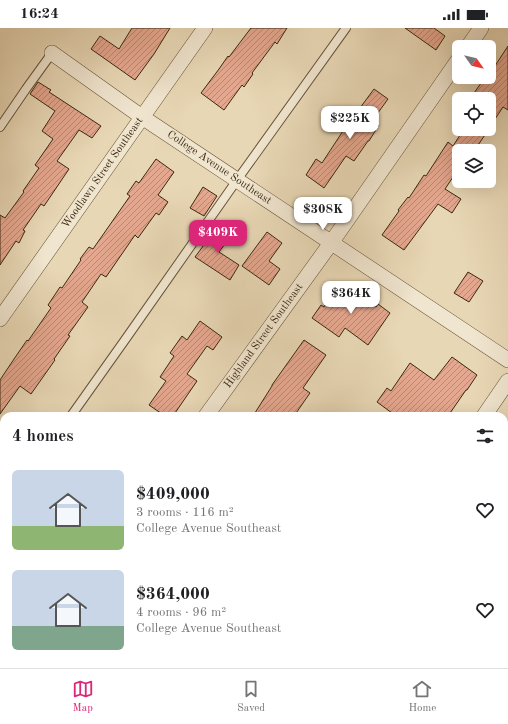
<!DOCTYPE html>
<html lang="en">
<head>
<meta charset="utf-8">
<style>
  :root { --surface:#fff; --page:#f6f6f6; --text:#202124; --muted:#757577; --line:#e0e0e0; --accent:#db2777 }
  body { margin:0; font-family:"Old Standard TT",serif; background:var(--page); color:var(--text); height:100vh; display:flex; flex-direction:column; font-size:15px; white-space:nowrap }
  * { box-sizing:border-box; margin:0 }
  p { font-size:13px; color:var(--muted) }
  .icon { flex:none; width:22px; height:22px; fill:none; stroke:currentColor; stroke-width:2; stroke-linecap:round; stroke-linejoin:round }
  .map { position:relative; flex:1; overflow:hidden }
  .drawer { position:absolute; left:0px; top:384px; width:508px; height:256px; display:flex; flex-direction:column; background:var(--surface); border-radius:12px 12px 0 0; box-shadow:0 4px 16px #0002 }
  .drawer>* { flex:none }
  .needle { width:26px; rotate:124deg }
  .buttons { position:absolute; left:452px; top:12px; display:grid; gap:8px }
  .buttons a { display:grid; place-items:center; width:44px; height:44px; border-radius:6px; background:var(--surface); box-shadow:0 4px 16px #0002; font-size:20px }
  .price { position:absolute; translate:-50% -34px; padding:0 9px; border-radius:8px; background:#fff; color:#222; font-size:13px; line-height:26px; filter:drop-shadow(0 1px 2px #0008) }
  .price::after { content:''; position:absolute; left:50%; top:24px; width:12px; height:9px; margin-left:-6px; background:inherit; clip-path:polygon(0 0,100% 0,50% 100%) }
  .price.selected { background:var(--accent); color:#fff }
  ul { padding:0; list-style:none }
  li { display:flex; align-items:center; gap:12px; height:100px; padding:0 12px }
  li span { display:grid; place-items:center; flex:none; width:112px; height:80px; border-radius:6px; color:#555 }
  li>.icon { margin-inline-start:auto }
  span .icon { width:48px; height:48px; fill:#fffc; stroke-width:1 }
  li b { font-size:17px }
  h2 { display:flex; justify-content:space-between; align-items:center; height:48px; padding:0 12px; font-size:17px }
  .status { display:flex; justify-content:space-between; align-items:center; height:28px; padding:0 20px; background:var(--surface); direction:ltr }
  .status svg { height:11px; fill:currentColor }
  .menu { display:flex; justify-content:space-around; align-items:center; height:56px; border-top:1px solid var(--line); background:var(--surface); font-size:11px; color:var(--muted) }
  .menu a { display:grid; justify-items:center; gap:2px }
  .menu .selected { color:var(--accent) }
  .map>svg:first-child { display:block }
  .cemetery { fill:url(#cemetery-stones); stroke:#757451 }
  .building { fill:url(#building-hatch); stroke:#3b2810 }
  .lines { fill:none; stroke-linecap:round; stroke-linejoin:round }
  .lane-casing { stroke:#665439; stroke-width:10 }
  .street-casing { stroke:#665439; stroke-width:16 }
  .lane { stroke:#f0e5cf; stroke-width:8 }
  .street { stroke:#f0e5cf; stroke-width:15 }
  .labels { text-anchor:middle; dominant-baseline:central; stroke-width:3; stroke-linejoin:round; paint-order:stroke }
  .street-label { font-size:11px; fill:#3b2810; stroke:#f0e5cf }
</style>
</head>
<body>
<div class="status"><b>16:24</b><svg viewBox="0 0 49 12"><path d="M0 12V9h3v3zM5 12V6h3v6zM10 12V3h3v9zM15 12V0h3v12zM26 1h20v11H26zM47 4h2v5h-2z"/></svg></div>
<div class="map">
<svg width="508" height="640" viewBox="0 0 508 640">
  <defs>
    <pattern id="cemetery-stones" width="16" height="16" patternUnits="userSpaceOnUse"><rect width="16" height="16" fill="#afbf92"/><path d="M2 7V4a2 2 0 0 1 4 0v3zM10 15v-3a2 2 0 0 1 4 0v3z" fill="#909b76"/></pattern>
    <pattern id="building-hatch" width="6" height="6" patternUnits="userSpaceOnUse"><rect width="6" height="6" fill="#e4a78f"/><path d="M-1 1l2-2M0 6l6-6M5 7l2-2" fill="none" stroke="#ba8873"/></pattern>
  </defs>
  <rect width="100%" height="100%" fill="#e8d7b5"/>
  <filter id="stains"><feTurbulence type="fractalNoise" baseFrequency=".005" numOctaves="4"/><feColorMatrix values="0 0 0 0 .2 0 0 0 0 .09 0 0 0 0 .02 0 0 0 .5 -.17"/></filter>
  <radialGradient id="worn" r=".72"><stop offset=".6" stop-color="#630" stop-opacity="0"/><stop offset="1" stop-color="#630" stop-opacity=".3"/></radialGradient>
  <path class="cemetery" d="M 0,560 L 4,563 L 4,636 L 114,636 L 120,640 L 0,640 Z"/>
  <path class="building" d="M 132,0 L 170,0 L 154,26 L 135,52 L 91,21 L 100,8 L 119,21 Z
    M 251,0 L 287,0 L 277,16 L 275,14 L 252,45 L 253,46 L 244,59 L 242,57 L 224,82 L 201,65 L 219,41 L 228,28 L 229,29 Z
    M 405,0 L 434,0 L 445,8 L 436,22 Z
    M 508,18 L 508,82 L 503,79 L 489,100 L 489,71 L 482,71 L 474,65 L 484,51 L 486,52 L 489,49 L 489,47 Z
    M 38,54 L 51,62 L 49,64 L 101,98 L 92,110 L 79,102 L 57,133 L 69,141 L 44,178 L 41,176 L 23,202 L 25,203 L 19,215 L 16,213 L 0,237 L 0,187 L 5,190 L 24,164 L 23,163 L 39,140 L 35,137 L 53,111 L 42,103 L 55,83 L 30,66 Z
    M 374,61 L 388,71 L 372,93 L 379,97 L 369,113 L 368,113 L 354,133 L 346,128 L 324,160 L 306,147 L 316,131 L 322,135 L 356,83 L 357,84 Z
    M 464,101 L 489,101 L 474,123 L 459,123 L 459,140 L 445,161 L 461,171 L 452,185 L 438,176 L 404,222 L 382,207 L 399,183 L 398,182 L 408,169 L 409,170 L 424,147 L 426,148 L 448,114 L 453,118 Z
    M 156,131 L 174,144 L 158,167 L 168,174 L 159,187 L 156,185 L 138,210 L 135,207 L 106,249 L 101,246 L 82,274 L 88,279 L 68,307 L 70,308 L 54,331 L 55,332 L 31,366 L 20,358 L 0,386 L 0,352 L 14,331 L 27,312 L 28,313 L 51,280 L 48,277 L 60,259 L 62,260 L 81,232 L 80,231 L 89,219 L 93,221 L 130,168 L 127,166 L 136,153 L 139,155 Z
    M 203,159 L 217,168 L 204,188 L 190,180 Z
    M 218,198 L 231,208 L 219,224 L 239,237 L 230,252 L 195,229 Z
    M 267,204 L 282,215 L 269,233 L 280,241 L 269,257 L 242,238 Z
    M 468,244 L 483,253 L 469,274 L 454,265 Z
    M 338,255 L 376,279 L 378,276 L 390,285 L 368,317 L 345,300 L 339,309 L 312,290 L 321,277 L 324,279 Z
    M 200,293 L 222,309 L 213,322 L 207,318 L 187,346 L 197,353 L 173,388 L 165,388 L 149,377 L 166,353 L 160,349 L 174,328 L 170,325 L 182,308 L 187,312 Z
    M 304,312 L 326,327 L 303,360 L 310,365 L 294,388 L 253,388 L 272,358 L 272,357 Z
    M 452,329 L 477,347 L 467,362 L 466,362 L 448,388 L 396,388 L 377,374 L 387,360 L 391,363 L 410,335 L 434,352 Z"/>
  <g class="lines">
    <defs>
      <path id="lane" d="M 0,99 L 26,61 L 52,25
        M 71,388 L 127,309 L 237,152 L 346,0
        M 0,487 L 4,482
        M 504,551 L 508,545
        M 0,573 L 4,576
        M 96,636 L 102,640
        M 441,640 L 444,636"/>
      <path id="street" d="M 468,19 L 481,0
        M 52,25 L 142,89 L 508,332
        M 0,291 L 205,0
        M 206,388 L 331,215 L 459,31
        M 484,388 L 508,353
        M 0,533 L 4,536
        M 153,636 L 159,640
        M 305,640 L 308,636"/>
    </defs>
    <use href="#lane" class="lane-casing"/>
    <use href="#street" class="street-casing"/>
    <use href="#lane" class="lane"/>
    <use href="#street" class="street"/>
  </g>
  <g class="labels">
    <g class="street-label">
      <text transform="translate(219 140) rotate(34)">College Avenue Southeast</text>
      <text transform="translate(103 145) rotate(-55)">Woodlawn Street Southeast</text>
      <text transform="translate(264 308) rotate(-54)">Highland Street Southeast</text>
    </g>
  </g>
  <rect width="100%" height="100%" filter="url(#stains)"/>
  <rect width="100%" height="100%" fill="url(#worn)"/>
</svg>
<div class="buttons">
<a><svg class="needle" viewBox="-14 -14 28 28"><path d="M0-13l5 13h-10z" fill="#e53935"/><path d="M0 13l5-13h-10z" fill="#757577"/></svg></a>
<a><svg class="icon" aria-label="locate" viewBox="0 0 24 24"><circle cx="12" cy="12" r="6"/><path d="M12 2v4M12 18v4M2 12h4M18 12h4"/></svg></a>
<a><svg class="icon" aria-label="layers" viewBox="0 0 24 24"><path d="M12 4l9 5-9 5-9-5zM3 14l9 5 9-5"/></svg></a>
</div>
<b class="price" style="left:350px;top:112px">$225K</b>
<b class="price" style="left:323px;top:203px">$308K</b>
<b class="price selected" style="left:218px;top:226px">$409K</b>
<b class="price" style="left:351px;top:287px">$364K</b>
<section class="drawer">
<h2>4 homes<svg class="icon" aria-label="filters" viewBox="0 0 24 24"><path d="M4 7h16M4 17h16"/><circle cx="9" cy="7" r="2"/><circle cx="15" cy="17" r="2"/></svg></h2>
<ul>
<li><span style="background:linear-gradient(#c9d6e8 70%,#8fb573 0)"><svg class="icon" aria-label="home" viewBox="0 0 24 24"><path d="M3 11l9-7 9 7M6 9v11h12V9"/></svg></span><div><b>$409,000</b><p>3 rooms · 116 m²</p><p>College Avenue Southeast</p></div><svg class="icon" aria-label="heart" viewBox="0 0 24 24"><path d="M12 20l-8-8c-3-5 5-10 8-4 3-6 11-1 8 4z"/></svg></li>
<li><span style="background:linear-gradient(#c9d6e8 70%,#7fa58c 0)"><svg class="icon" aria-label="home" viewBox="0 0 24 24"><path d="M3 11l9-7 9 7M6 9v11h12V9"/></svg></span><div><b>$364,000</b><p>4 rooms · 96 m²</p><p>College Avenue Southeast</p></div><svg class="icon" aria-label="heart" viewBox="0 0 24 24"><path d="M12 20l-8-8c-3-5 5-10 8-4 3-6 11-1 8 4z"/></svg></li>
</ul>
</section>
</div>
<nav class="menu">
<a class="selected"><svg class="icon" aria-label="map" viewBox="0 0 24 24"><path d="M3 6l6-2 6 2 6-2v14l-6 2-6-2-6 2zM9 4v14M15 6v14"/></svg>Map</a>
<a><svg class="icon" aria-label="saved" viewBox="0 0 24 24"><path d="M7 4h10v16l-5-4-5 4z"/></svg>Saved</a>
<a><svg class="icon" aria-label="home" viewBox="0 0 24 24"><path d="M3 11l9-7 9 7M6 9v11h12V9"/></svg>Home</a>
</nav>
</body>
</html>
